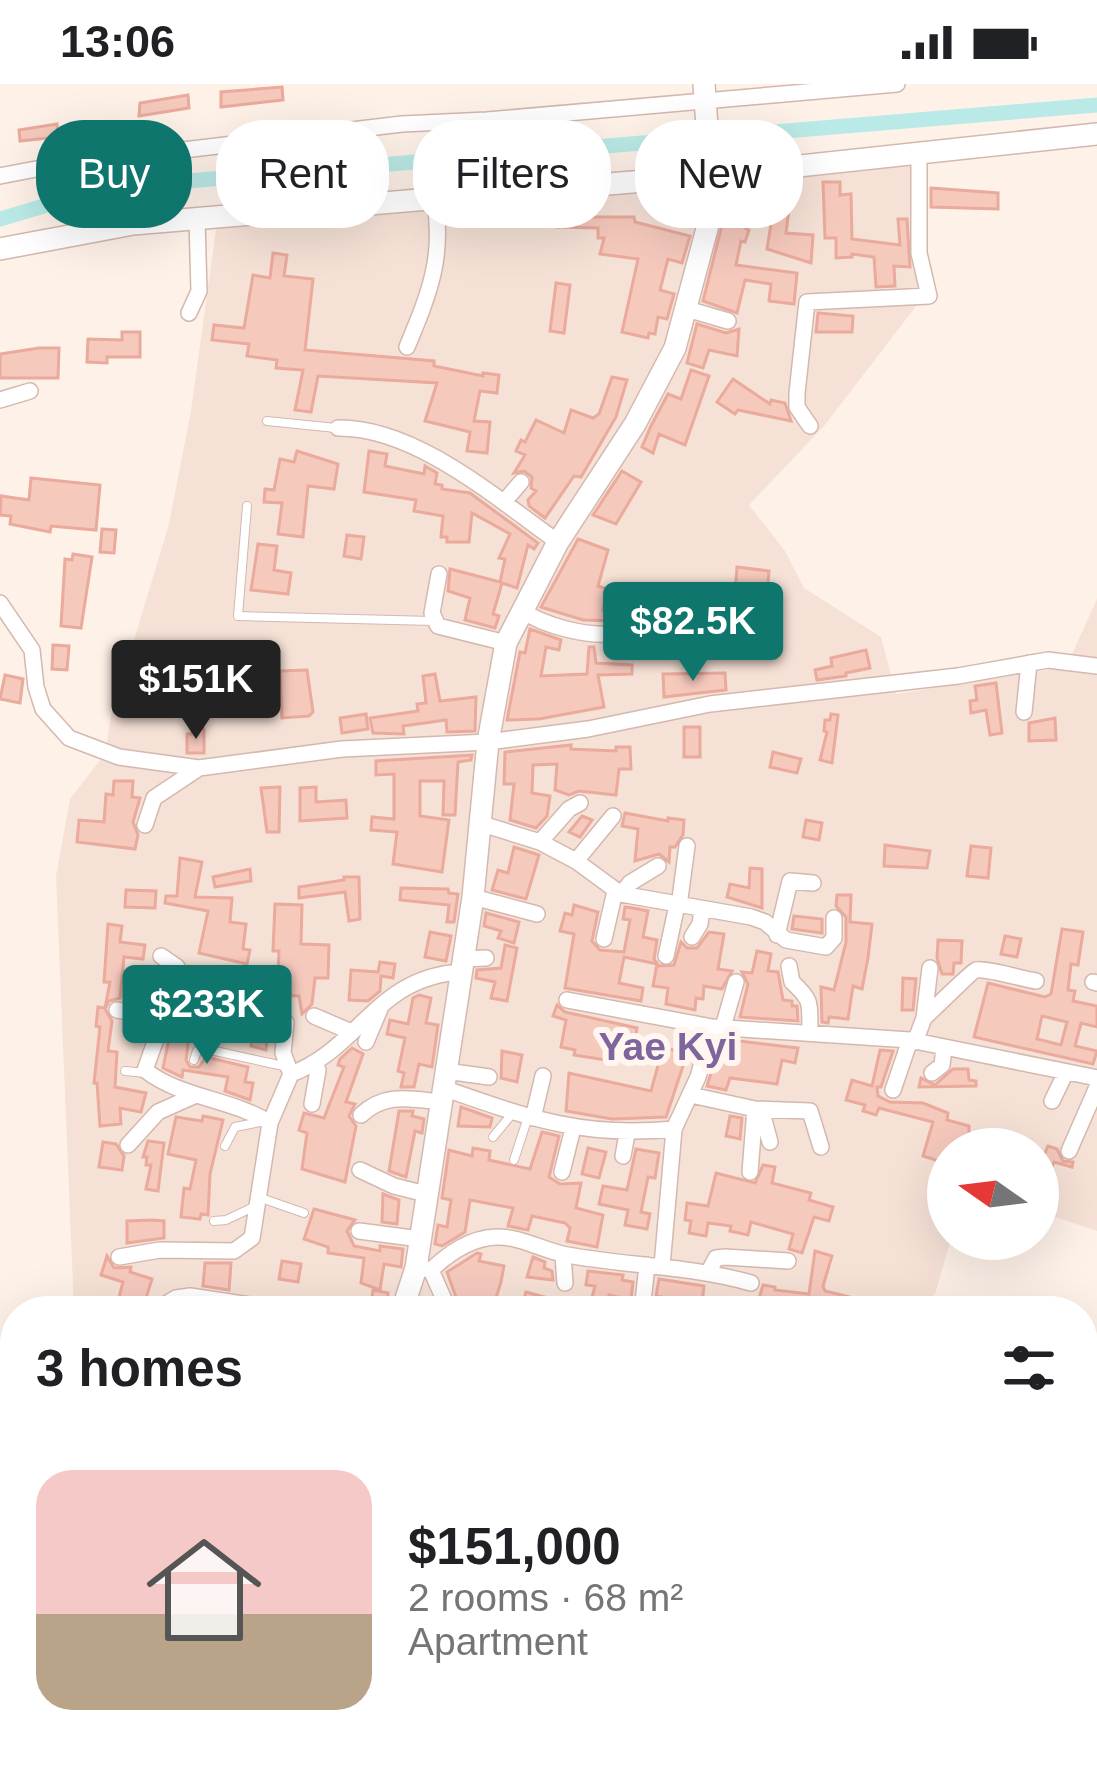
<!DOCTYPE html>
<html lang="en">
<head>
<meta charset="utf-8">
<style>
  :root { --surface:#fff; --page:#f2f2f2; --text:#202124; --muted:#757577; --accent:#0f766e }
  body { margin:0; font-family:Arial,sans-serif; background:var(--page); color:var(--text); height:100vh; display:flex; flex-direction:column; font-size:45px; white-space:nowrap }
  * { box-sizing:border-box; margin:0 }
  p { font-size:39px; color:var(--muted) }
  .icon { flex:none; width:66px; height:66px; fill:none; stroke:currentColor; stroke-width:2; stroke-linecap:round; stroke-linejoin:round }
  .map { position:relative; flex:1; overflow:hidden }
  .sheet { position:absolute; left:0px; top:1212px; width:1098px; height:471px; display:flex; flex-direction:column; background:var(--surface); border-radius:48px 48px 0 0; box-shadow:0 12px 48px #0002 }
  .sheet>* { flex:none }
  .top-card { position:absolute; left:36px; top:36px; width:1026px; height:108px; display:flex; gap:24px }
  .needle { width:78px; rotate:284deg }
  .tools { position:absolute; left:927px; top:1044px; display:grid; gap:24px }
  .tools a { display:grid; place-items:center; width:132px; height:132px; border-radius:50%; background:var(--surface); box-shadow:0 12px 48px #0002; font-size:60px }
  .price { position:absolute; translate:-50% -102px; padding:0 27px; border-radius:12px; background:var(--accent); color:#fff; font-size:39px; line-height:78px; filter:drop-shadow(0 3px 6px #0008) }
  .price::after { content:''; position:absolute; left:50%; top:72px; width:36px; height:27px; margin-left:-18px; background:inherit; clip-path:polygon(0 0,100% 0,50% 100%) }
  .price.current { background:#222; color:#fff }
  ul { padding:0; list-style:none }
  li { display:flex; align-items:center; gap:36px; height:300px; padding:0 36px }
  li span { display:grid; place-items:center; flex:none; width:336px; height:240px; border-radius:36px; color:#555 }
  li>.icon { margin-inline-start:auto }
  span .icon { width:144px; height:144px; fill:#fffc; stroke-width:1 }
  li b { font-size:51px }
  h2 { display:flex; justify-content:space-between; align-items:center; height:144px; padding:0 36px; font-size:51px }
  .tag { padding:0 42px; border-radius:48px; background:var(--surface); box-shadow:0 12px 48px #0002; font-size:42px; line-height:108px }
  .tag.current { background:var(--accent); color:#fff }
  .status { display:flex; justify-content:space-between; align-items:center; height:84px; padding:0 60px; background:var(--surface); direction:ltr }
  .status svg { height:33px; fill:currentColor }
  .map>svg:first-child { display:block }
  .residential { fill:#f6e1d6 }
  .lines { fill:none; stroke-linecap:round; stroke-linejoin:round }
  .canal { stroke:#baeae7; stroke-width:15 }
  .building { fill:#f6c9bd; stroke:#eaaa9c; stroke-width:3; fill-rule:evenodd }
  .service-casing { stroke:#d4b8af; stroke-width:10 }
  .minor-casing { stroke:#d4b8af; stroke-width:18 }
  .tertiary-casing { stroke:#d4b8af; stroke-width:24 }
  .service { stroke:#fff; stroke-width:8 }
  .minor { stroke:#fff; stroke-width:15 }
  .tertiary { stroke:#fff; stroke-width:21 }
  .labels { text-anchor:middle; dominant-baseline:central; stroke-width:12; stroke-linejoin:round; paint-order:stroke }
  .quarter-label { font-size:39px; font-weight:bold; fill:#7f659e; stroke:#fff6f0 }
</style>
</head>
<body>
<div class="status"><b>13:06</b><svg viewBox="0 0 49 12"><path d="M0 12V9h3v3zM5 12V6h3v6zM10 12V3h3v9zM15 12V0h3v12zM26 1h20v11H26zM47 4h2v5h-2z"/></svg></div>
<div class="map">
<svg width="1097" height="1681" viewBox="0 0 1097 1681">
  <rect width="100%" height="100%" fill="#fef1e8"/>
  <path class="residential" d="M 913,76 L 920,217 L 824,342 L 749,421 L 785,467 L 804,504 L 881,553 L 896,610 L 1066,583 L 1097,515 L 1097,1147 L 1038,1127 L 1038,1065 L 993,1065 L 979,1060 L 977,1065 L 948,1065 L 951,1155 L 935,1210 L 910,1227 L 74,1227 L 56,792 L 70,715 L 105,670 L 111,632 L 169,440 L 191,327 L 217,138 Z
    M 484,1668 L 590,1668 L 580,1681 L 525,1681 Z"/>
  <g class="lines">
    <path class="canal" d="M 0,135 L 104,104 L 1097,21"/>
  </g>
  <path class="building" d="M 282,3 L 283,16 L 221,23 L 221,8 Z
    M 188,11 L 189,24 L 139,32 L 140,19 Z
    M 57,40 L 58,53 L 20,57 L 19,46 Z
    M 823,98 L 840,98 L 840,111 L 851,110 L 852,155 L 900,161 L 898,135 L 907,135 L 910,183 L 894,182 L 895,202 L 876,203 L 874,173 L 852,170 L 852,173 L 836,174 L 836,154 L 825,154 Z
    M 931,104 L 998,109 L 998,125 L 931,123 Z
    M 775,115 L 790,117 L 786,149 L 813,151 L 811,179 L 767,165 Z
    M 728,117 L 748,117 L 746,145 L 749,146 L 745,158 L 741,157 L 736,181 L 797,189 L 794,220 L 769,217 L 771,200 L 745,196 L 737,229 L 703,217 Z
    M 568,125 L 585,125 L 585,133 L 634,133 L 635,138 L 690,152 L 682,179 L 668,175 L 660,206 L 674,210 L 667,235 L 658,233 L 655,250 L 649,249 L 648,254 L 622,248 L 638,175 L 600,170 L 604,154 L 598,154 L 598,144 L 557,143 L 557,133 L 568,133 Z
    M 273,169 L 287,171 L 284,192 L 313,195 L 305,266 L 434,277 L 434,282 L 483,292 L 483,289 L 499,291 L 497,309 L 480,307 L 474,337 L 490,338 L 487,369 L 467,367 L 470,348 L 425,337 L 437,299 L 318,292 L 311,328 L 295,326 L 303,286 L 276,284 L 277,276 L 247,272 L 249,260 L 212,256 L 214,241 L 244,244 L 253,191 L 270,194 Z
    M 556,199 L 570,201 L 564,249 L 550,247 Z
    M 818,229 L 853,232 L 852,248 L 816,248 Z
    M 697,240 L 726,249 L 739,245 L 737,272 L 709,266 L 703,284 L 687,279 Z
    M 122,248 L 140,248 L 140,273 L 107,273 L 107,279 L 87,278 L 88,255 L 122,256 Z
    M 39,264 L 59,264 L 58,294 L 0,294 L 0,270 Z
    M 691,286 L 709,292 L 685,361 L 659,350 L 653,369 L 642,363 L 651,342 L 668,310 L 681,315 Z
    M 612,293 L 627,296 L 616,333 L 581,393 L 574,392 L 545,434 L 529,422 L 528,416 L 536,407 L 531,404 L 532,393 L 524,387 L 514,389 L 525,371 L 516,367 L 521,356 L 525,358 L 536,336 L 564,349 L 571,326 L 593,334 L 599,330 Z
    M 733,295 L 770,320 L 771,316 L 785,319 L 791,337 L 738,326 L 735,330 L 717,318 Z
    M 297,367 L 338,380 L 334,405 L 308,402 L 303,453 L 278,450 L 282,419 L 264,418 L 265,405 L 274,406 L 280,375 L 294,378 Z
    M 369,367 L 387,370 L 385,382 L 424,390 L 425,382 L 437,389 L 435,400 L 442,401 L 442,405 L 470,409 L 538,459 L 534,465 L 528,461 L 517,504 L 502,499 L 493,530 L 499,532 L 495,544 L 465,536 L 470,514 L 448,507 L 450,485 L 500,498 L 505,475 L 499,474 L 510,450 L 472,429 L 469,458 L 447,458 L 447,453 L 441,453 L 443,432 L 414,427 L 416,416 L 364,408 Z
    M 622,387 L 641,398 L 616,440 L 593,431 Z
    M 31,394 L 100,401 L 96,446 L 51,442 L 50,448 L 10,440 L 11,432 L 0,431 L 1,412 L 29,416 Z
    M 102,445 L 116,446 L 114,469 L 100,468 Z
    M 347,451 L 364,453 L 361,475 L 344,472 Z
    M 578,455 L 608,466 L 598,502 L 607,505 L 603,526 L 617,529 L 615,537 L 583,536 L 541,523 Z
    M 258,460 L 277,462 L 274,486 L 291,489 L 288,510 L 251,506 Z
    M 73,470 L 92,473 L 81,544 L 61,542 L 65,475 L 72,476 Z
    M 737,483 L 769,487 L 766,521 L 734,522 Z
    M 530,545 L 561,556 L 559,566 L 546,563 L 541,592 L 587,590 L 589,563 L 594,563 L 596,579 L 632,581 L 632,590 L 598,591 L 604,623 L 539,635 L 507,636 L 520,568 L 525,569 Z
    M 53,561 L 69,562 L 67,586 L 52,585 Z
    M 866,566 L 870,584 L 846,589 L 846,592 L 817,596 L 815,586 L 832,582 L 831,574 Z
    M 307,586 L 313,628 L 309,632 L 282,634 L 280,587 Z
    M 725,589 L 726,606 L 664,613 L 663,590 Z
    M 435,590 L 440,617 L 476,613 L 475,647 L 447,648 L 446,636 L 403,642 L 404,650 L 373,649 L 370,634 L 418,627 L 417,620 L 426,619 L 423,592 Z
    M 5,591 L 23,595 L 20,619 L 0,615 Z
    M 996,599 L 1002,649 L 990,651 L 986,626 L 971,629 L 970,617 L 977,616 L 975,602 Z
    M 366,630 L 368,645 L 342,649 L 340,634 Z
    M 831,630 L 838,631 L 832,679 L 820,676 L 827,648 L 824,647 L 825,636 L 830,636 Z
    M 1055,634 L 1056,656 L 1029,657 L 1029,639 Z
    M 684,643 L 700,643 L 700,673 L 684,673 Z
    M 192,645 L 204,645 L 204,669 L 187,669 L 187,650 L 192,650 Z
    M 571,661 L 571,665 L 616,667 L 616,663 L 630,663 L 631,685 L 619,685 L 616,711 L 579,707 L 569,711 L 555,706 L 557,680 L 533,681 L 532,709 L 550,712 L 547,732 L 536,744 L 510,736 L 514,700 L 504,700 L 505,668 Z
    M 773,668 L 801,675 L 797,689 L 770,683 Z
    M 472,671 L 471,676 L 458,678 L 455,731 L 443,731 L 444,697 L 420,697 L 420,732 L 449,736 L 442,788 L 393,780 L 397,748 L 371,746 L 372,733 L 394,735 L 394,690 L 376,691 L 376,677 Z
    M 114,697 L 133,697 L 132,713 L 140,714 L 133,738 L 138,751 L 135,765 L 77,758 L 79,736 L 104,738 L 106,710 L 113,711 Z
    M 280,703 L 279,748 L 267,748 L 261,704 Z
    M 316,703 L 316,718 L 346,716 L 347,734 L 300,737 L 300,704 Z
    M 625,729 L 668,737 L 668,734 L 684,736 L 683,751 L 675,763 L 670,763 L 669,778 L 659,770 L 635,777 L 638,745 L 622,742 Z
    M 582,732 L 592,736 L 580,753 L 569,748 Z
    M 806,736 L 822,739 L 819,756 L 803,753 Z
    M 885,761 L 930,767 L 927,784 L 884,782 Z
    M 971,762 L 991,764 L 988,794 L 967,792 Z
    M 514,763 L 539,771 L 526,815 L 492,806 L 498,786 L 508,789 Z
    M 180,774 L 202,778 L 195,813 L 232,814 L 230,838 L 246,840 L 243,865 L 250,866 L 247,880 L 199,869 L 208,827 L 165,819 L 166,812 L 177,812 Z
    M 750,784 L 762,785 L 762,824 L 727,813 L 730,800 L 749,804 Z
    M 250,785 L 251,797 L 215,803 L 213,793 Z
    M 344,793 L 359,793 L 360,835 L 349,837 L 345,808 L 299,814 L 299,803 L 344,796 Z
    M 401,804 L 448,805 L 449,809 L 458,810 L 454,838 L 447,838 L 449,821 L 400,816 Z
    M 126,806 L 156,807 L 155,824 L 125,823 Z
    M 837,811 L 851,811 L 850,838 L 872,840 L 868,874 L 862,905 L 853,902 L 848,935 L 829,933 L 828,939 L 822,938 L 821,903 L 834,906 L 846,858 L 846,833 L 836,822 Z
    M 275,820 L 302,821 L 301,860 L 329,861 L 328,894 L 315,894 L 312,920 L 302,930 L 299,912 L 277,911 L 279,867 L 273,867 Z
    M 574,821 L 598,828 L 592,857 L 600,866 L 624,868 L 630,836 L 623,835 L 625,823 L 633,824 L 648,827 L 643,853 L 657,856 L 654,875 L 659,882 L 674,881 L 681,858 L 687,864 L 697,864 L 709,848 L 724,850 L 718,885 L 732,887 L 722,905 L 704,902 L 703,915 L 696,914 L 695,926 L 666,920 L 668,904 L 653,902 L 657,880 L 624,873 L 619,899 L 643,904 L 641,917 L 565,904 L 574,850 L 560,847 L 565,829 L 572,831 Z
    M 486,829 L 519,838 L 514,859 L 498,854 L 501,847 L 484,842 Z
    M 794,832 L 822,835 L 822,849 L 792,845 Z
    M 108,840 L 122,842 L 120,858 L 145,861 L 143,875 L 124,873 L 120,914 L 109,917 L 105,925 L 112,937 L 108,967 L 117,968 L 115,1003 L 146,1009 L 141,1028 L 120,1024 L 121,1040 L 100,1042 L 97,999 L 94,999 L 100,943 L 96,942 L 98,923 L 105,924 L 110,898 L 104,898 Z
    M 1062,845 L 1083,848 L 1078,881 L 1071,880 L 1068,906 L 1075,907 L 1073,917 L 1097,922 L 1097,943 L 1081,939 L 1075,962 L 1097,967 L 1093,980 L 974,953 L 988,899 L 1045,913 L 1051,910 ZM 1042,932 L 1067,938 L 1061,961 L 1037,955 Z
    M 430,848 L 451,852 L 446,877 L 425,873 Z
    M 1005,852 L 1021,855 L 1017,873 L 1001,870 Z
    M 938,856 L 962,857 L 961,879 L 954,879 L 953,890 L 942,890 L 937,874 Z
    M 505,861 L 517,864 L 507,917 L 491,914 L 495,898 L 476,894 L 477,886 L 501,884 Z
    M 757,867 L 771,870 L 768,887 L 778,888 L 783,916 L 792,917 L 792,922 L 797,922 L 798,937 L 740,933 L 748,900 L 742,888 L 752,889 Z
    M 380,878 L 395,880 L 393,894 L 381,892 L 380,907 L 368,917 L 349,916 L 351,886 L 378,888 Z
    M 903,894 L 916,895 L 913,926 L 902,926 Z
    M 419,911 L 431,914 L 426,939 L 438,941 L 432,983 L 419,980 L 414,1003 L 401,1003 L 404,989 L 398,987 L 405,954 L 387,950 L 390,936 L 408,940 L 413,914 Z
    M 557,921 L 565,928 L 637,944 L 634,961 L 609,956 L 606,976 L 574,971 L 575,966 L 561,963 L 566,936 L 553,932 Z
    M 236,932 L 268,945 L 266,966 L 251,962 L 254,949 L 233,944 Z
    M 170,950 L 189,953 L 186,976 L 190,983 L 199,983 L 206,973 L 248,983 L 245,998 L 253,999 L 250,1016 L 225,1007 L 228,993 L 183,986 L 182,993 L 163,984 Z
    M 731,956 L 798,964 L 795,979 L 782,976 L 777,1000 L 730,994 L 726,1006 L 707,1002 L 718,966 L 729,968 Z
    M 663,963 L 687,970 L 666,1033 L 612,1035 L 566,1027 L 569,989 L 651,1007 Z
    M 352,964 L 363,970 L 346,1018 L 355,1020 L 349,1032 L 356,1042 L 345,1098 L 302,1085 L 307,1049 L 299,1046 L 304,1029 L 324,1034 L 344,983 L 338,981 L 340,975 Z
    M 880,966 L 893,967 L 881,1003 L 877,1003 L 878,1012 L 890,1018 L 923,1019 L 948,1029 L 947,1036 L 969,1042 L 969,1055 L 963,1054 L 960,1065 L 948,1065 L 948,1080 L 923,1072 L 933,1038 L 879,1024 L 876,1031 L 863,1027 L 865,1021 L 846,1016 L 852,996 L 872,1002 Z
    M 502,967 L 522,971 L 517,998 L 501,994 Z
    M 953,985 L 968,985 L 969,996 L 976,997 L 976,1002 L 919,1003 L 921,994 L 935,1001 Z
    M 461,1023 L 492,1034 L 490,1043 L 458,1042 Z
    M 399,1027 L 413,1027 L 412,1032 L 424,1035 L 422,1049 L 415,1047 L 406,1093 L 389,1087 Z
    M 203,1032 L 223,1036 L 210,1090 L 208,1131 L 201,1130 L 200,1135 L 181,1133 L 184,1104 L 190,1105 L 196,1076 L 168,1070 L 176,1033 L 202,1037 Z
    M 730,1032 L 742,1034 L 740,1055 L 726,1052 Z
    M 542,1048 L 559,1052 L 549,1093 L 560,1100 L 581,1099 L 576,1124 L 603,1131 L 597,1163 L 567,1157 L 570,1144 L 565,1139 L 532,1132 L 528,1146 L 508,1142 L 513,1124 L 470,1116 L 465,1148 L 442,1162 L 435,1160 L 438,1141 L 447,1143 L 451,1116 L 442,1114 L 449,1066 L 472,1072 L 473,1064 L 490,1067 L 489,1076 L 530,1085 Z
    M 148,1057 L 164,1059 L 158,1107 L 146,1105 L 151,1081 L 146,1081 L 147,1073 L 143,1073 Z
    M 103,1058 L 116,1060 L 124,1072 L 122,1086 L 99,1083 Z
    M 1048,1062 L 1057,1065 L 1063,1077 L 1073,1078 L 1072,1083 L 1054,1078 L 1038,1117 L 1038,1077 L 1041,1078 Z
    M 588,1064 L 606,1068 L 599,1094 L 582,1090 Z
    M 636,1065 L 659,1069 L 655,1094 L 648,1093 L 641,1128 L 650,1130 L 647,1145 L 625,1141 L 628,1126 L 599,1120 L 603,1102 L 627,1106 Z
    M 763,1081 L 775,1083 L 772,1099 L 811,1109 L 809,1116 L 833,1123 L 829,1137 L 814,1133 L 802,1169 L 789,1165 L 793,1150 L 751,1138 L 748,1151 L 730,1147 L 731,1142 L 708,1139 L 706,1152 L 689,1149 L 691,1137 L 685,1136 L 687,1119 L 708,1122 L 716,1089 L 755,1099 Z
    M 383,1110 L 399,1116 L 397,1140 L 382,1138 Z
    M 314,1125 L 355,1136 L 347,1147 L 354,1162 L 380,1167 L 380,1162 L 403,1165 L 401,1183 L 384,1180 L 380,1206 L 361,1199 L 364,1174 L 328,1169 L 328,1163 L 304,1155 Z
    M 152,1136 L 164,1137 L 164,1154 L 127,1159 L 127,1137 Z
    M 815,1167 L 832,1172 L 823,1202 L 825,1207 L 854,1214 L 851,1227 L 810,1227 L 811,1223 L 758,1218 L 763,1201 L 775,1203 L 775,1206 L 809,1210 Z
    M 477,1169 L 481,1170 L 479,1177 L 504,1182 L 501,1198 L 492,1227 L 461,1227 L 447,1188 Z
    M 107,1172 L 114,1184 L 131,1183 L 130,1188 L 152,1195 L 142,1227 L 123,1227 L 117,1221 L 123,1198 L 101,1191 Z
    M 533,1173 L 545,1178 L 544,1184 L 552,1187 L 553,1196 L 527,1193 Z
    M 282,1177 L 301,1180 L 298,1198 L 279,1195 Z
    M 205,1179 L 231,1179 L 229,1206 L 203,1202 Z
    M 588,1187 L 623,1191 L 622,1196 L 633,1198 L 631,1216 L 609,1211 L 605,1227 L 589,1225 L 595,1202 L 586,1201 Z
    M 659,1195 L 704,1202 L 702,1219 L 686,1217 L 684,1227 L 673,1227 L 675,1216 L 656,1212 Z
    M 373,1206 L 388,1209 L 386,1227 L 370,1227 Z
    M 526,1208 L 580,1223 L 580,1227 L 520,1227 Z"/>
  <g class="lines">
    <defs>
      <path id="service" d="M 267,337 L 336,344
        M 247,422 L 238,532 L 433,537
        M 618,549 L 658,552 L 765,536
        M 194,976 L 197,967 L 206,965 L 288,983
        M 125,987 L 146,989
        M 493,1053 L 512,1030
        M 225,1062 L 235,1043 L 265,1037
        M 514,1076 L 528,1033
        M 261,1114 L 304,1129
        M 214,1137 L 226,1136 L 258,1121"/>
      <path id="minor" d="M 0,92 L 57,81 L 402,40 L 487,36 L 897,0
        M 687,225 L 728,237
        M 189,229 L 199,207 L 197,136
        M 407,263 C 429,210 445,172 434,114
        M 0,316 L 30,307
        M 810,342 L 797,323 L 797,309 L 807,218 L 929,212 L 919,169 L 919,69
        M 338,344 C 416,343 498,416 558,458
        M 504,418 L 521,398
        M 439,490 L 432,529 L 438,542 L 506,559
        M 0,519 L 32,566 L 36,603 L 43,625 L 69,654 L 119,673 L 199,684 L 342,665 L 488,658 L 588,645 L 710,620 L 958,592 L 1048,576 L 1097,582
        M 521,526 C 544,542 590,554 617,549
        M 1024,628 L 1029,579
        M 482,740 L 540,758 L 576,777 L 621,810 L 751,833 L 765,838 L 786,856 L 826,863 L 834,854 L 834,834
        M 145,741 L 154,714 L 199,684
        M 540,758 L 569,725 L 580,719
        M 576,777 L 613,732
        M 621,810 L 630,799 L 658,782
        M 473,813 L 537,830
        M 679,822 L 687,762
        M 777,851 L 790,797 L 813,799
        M 692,853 L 700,840 L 702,826
        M 604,855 L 615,807
        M 161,872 L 177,883 L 178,893 L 145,986 C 180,1014 233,1015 270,1039
        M 666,872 L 677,821
        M 464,875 L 486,874
        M 789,882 L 792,898 C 814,918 809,920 810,949
        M 132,898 L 167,921
        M 1093,898 L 1097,899
        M 567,916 L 712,943
        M 247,924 L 286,939 L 283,969 L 291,990
        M 117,926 L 162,934
        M 314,932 L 349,947
        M 924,934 C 932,927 972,887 976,886 C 987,884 1022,895 1036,897
        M 723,943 L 736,898
        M 366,958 L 380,925
        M 915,958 L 924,934 L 930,884
        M 446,987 L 489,993
        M 932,989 L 942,981 L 944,964
        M 443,1004 C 529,1034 582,1054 674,1045 L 698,993 L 712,943 L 910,956 L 1097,994
        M 893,1006 L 910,956
        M 691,1011 L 755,1025 L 810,1027 L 821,1063
        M 1052,1017 L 1066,988
        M 312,1020 L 318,986 L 314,981
        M 361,1031 C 385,1008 410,1015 441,1018
        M 533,1034 L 543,992
        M 755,1034 L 764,1036 L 770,1058
        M 128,1061 L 158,1028 L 196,1011
        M 1069,1067 L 1097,1003
        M 623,1072 L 627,1050
        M 360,1086 L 394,1102 L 426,1110
        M 562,1088 L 573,1044
        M 750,1088 L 755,1025
        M 359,1147 L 420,1155
        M 563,1171 L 565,1199
        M 119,1173 L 160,1166 L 234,1167 L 252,1154 L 270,1039 L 291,990 C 360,964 377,892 462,888
        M 662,1182 L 674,1045
        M 425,1185 L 431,1186 L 449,1227
        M 431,1186 C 449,1169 470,1154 496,1153 C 520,1152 544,1167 567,1171 C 629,1182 691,1182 751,1199
        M 709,1187 L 716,1174 L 725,1173 L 788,1177
        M 154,1227 L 176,1214 L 190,1212 L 290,1227
        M 642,1227 L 647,1181
        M 347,1668 L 355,1681"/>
      <path id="tertiary" d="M 0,165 L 133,140 L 715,91 L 1097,50
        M 402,1227 L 416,1184 L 473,813 L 488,658 L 506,559 L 558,458 L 635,340 L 675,264 L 712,126 L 715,91 L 709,71 L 704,0
        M 241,1681 L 247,1668"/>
    </defs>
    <use href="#service" class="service-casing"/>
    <use href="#minor" class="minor-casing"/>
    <use href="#tertiary" class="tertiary-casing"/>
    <use href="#service" class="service"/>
    <use href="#minor" class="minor"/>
    <use href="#tertiary" class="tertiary"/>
  </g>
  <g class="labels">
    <g class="quarter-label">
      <text x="668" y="962">Yae Kyi</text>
    </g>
  </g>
</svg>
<div class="tools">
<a><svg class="needle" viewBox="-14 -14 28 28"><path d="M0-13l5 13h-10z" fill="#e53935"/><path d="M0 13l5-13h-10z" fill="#757577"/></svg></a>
</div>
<b class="price" style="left:693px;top:600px">$82.5K</b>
<b class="price current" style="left:196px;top:658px">$151K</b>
<b class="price" style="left:207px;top:983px">$233K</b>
<div class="top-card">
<a class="tag current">Buy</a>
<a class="tag">Rent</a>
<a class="tag">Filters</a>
<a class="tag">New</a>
</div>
<section class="sheet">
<h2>3 homes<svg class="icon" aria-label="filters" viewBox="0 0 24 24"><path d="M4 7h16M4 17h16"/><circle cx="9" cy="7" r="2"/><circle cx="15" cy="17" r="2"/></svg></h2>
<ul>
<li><span style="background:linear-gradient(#f6c9c9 60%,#b9a48a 0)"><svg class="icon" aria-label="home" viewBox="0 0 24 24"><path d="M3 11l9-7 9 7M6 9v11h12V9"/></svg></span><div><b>$151,000</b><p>2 rooms · 68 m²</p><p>Apartment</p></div></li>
</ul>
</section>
</div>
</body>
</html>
